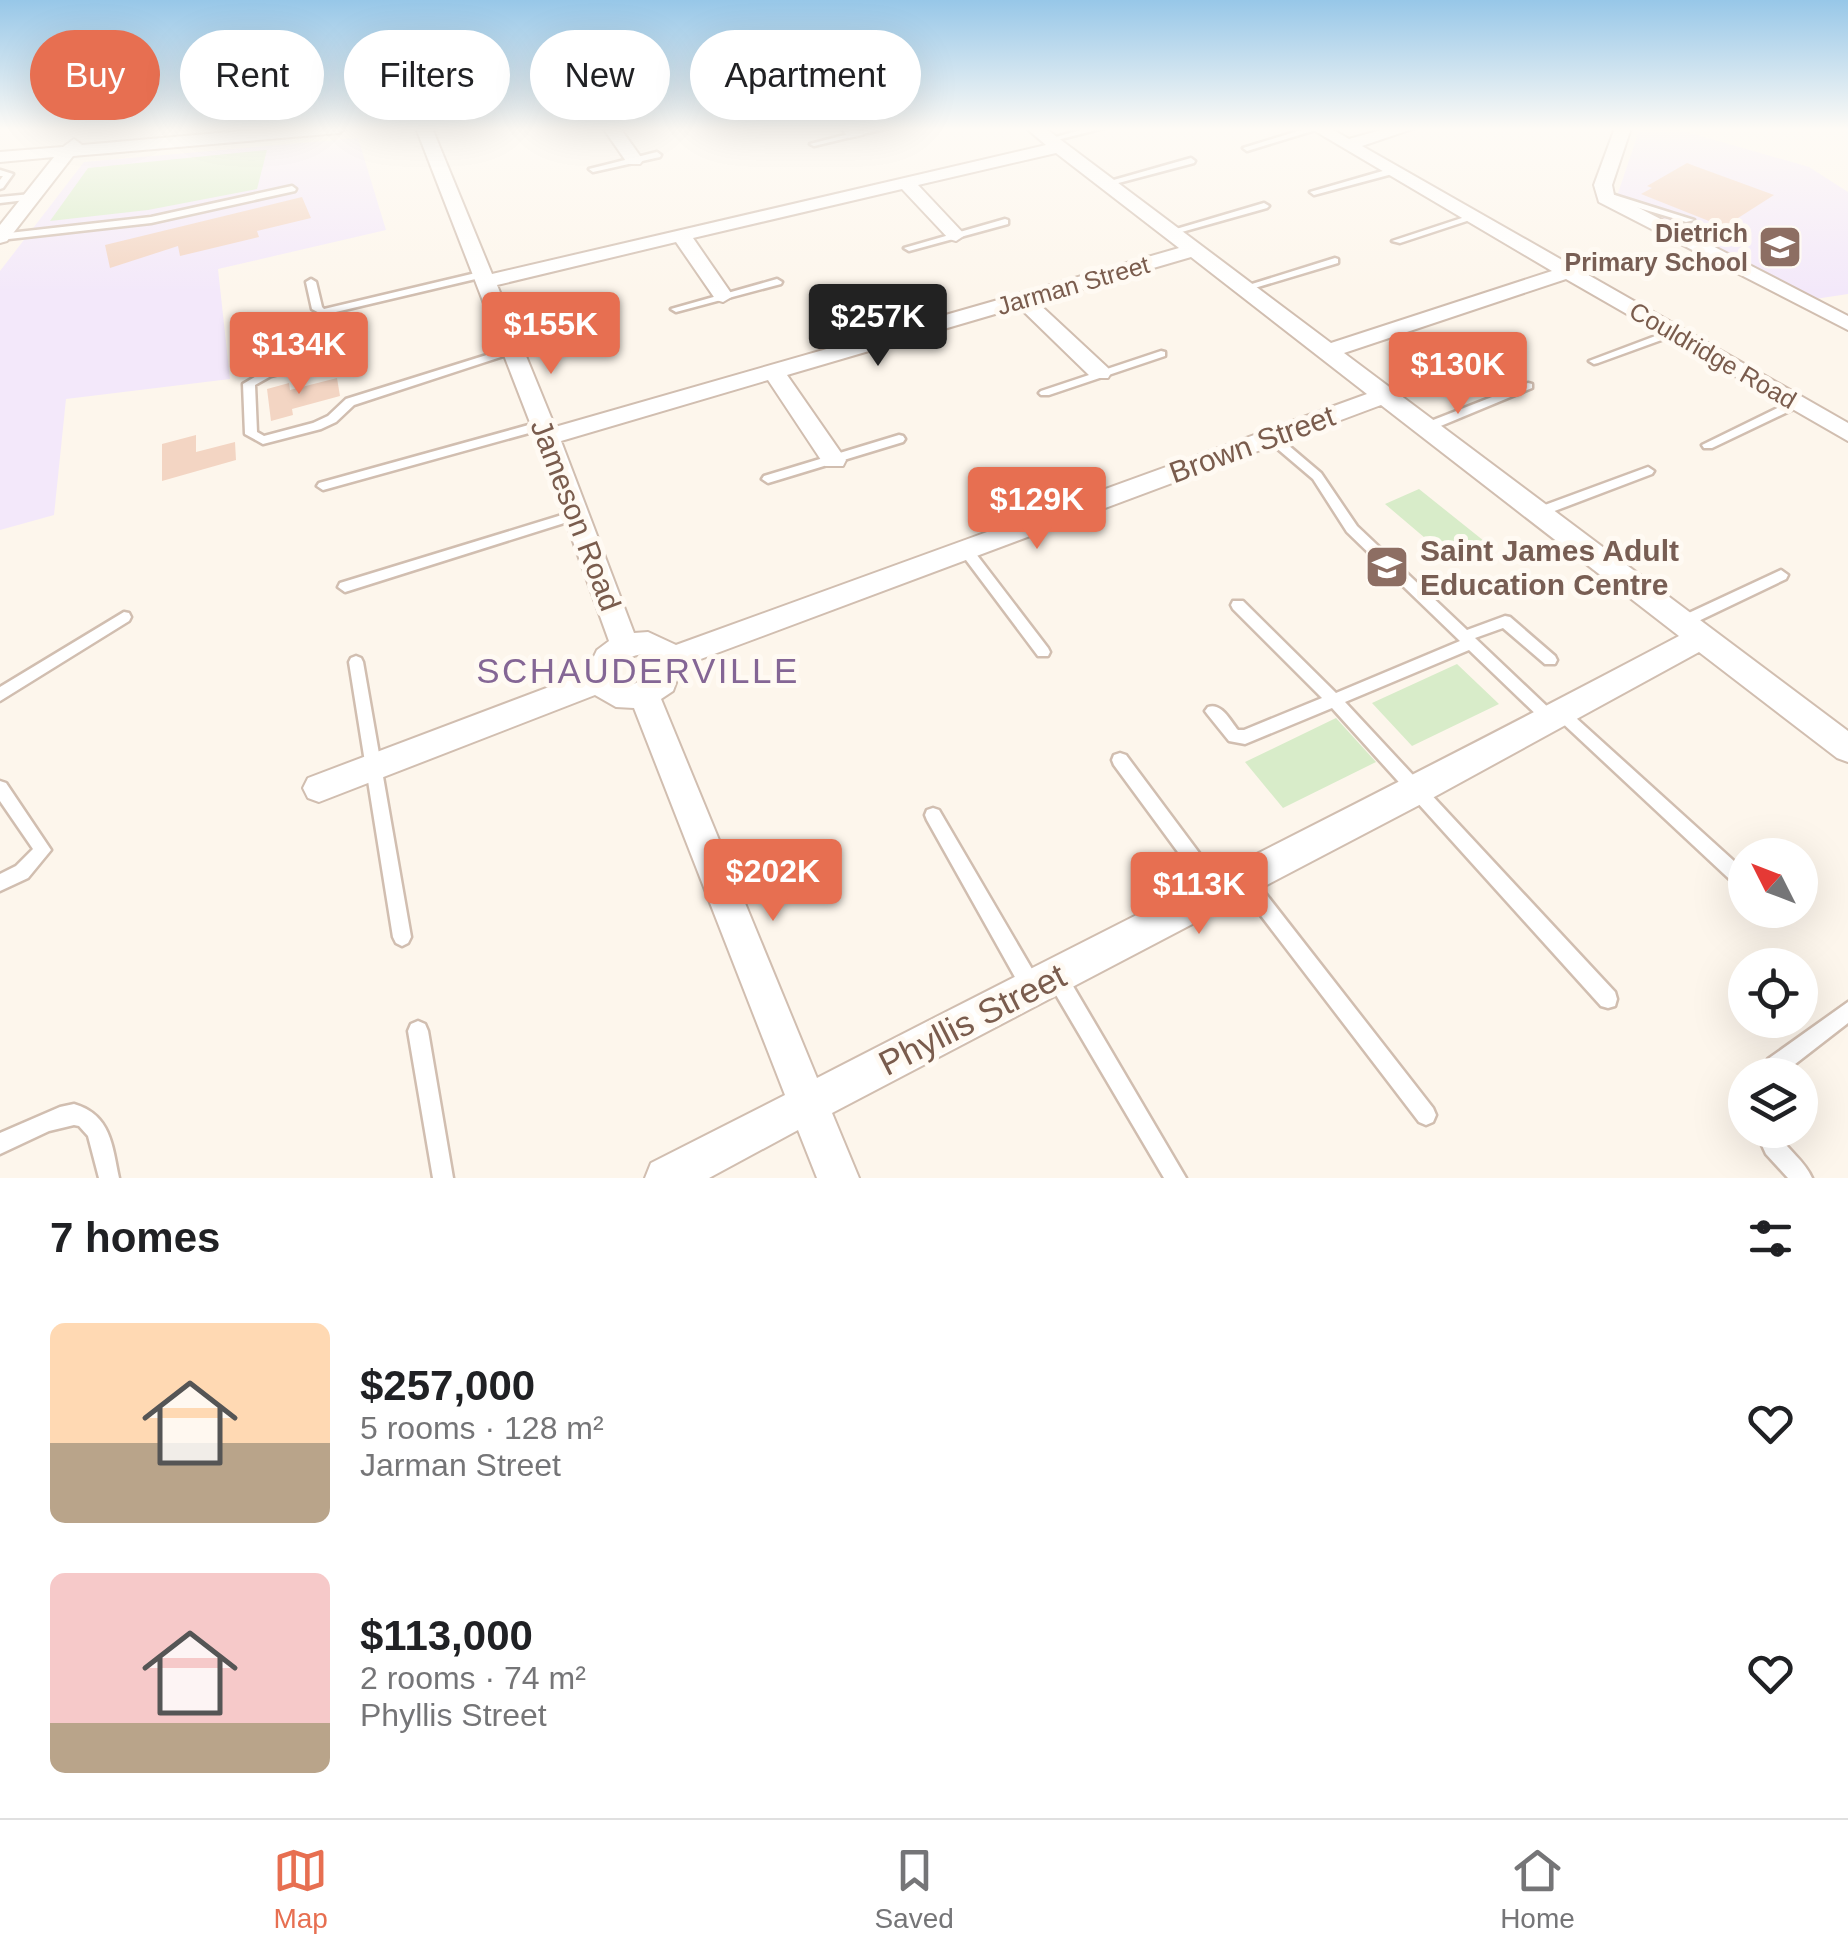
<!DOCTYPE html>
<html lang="en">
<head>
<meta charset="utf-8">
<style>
  :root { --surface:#fff; --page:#f6f6f6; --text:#202124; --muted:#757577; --line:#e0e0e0; --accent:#e76f51 }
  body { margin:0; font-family:Helvetica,sans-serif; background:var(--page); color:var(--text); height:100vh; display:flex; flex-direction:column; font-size:38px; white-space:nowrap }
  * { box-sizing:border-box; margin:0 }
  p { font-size:32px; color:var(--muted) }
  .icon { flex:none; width:55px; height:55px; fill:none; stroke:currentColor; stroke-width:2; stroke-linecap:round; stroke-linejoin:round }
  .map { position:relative; height:1178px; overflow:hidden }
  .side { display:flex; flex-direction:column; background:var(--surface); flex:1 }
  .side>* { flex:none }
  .hud { position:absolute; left:30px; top:30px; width:1000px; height:90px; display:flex; gap:20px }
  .needle { width:65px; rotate:312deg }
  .tools { position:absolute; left:1728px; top:838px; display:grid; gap:20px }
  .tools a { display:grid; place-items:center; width:90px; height:90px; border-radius:50%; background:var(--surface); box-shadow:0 10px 40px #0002; font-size:50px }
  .price { position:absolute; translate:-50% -85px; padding:0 22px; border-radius:10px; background:var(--accent); color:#fff; font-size:32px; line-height:65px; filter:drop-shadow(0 2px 5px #0008) }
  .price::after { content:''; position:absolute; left:50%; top:60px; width:30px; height:22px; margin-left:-15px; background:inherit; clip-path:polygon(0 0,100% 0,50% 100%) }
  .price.active { background:#222; color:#fff }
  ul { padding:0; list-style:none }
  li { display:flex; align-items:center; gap:30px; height:250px; padding:0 50px }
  li span { display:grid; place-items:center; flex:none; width:280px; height:200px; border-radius:15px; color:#555 }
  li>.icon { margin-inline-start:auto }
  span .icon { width:120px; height:120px; fill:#fffc; stroke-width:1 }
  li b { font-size:42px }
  h2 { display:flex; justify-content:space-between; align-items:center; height:120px; padding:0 50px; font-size:42px }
  .pill { padding:0 35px; border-radius:45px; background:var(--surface); box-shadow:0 10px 40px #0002; font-size:35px; line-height:90px }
  .pill.active { background:var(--accent); color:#fff }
  .tab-bar { display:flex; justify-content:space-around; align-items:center; height:140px; border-top:2px solid var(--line); background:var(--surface); font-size:28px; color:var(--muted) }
  .tab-bar a { display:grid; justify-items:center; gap:5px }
  .tab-bar .active { color:var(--accent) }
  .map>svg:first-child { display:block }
  .education { fill:#f3e8fa }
  .green { fill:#d8ecc9 }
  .building { fill:#f3d5c3 }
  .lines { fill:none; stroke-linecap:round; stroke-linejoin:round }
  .lane-casing { stroke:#d1beb0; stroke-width:5 }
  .street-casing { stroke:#d1beb0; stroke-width:4 }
  .lane { fill:#fff; fill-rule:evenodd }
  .street { fill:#fff; fill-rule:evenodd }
  .labels { text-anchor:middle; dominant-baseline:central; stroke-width:10; stroke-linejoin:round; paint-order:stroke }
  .far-education-label { font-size:25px; font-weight:bold; fill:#785e54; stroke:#fffaf3; text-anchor:end }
  .far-street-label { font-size:25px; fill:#7a5c4d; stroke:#fffaf3 }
  .street-label { font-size:30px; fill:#7a5c4d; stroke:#fffaf3 }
  .education-label { font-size:30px; font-weight:bold; fill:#785e54; stroke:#fffaf3; text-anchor:start }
  .quarter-label { font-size:35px; letter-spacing:2.5px; fill:#846695; stroke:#fffaf3 }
  .near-street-label { font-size:35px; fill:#7a5c4d; stroke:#fffaf3 }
</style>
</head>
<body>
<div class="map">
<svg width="1848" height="1178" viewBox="0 0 1848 1178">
  <rect width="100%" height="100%" fill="#fdf6ec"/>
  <path class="education" d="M 1640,128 L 1673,128 L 1809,167 L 1848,192 L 1848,294 L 1815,299 L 1616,199 Z
    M 358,138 L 386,230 L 218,269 L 230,379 L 66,399 L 54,515 L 0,530 L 0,271 L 84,162 Z"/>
  <path class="green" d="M 267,150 L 257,189 L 148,210 L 50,221 L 88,168 Z
    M 1419,489 L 1494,549 L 1458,566 L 1385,504 Z
    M 1457,664 L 1499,704 L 1412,746 L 1372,703 Z
    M 1336,718 L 1376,762 L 1283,808 L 1245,762 Z"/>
  <path class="building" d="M 1687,163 L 1692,165 L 1774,195 L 1724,227 L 1641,194 L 1652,188 L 1647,186 Z
    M 302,197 L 311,218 L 257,231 L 259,237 L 180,256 L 178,246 L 110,268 L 105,245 Z
    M 337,378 L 340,396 L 292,409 L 293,415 L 271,421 L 267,389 L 289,383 L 290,390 Z
    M 196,435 L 196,452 L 235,442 L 236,460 L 162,481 L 162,444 Z"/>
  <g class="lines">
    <defs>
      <path id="lane" d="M 872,128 L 888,128 L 814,146 L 810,144 Z
        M 1088,128 L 1104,128 L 1049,142 L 1045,140 Z
        M 1308,128 L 1322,128 L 1247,151 L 1243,148 Z
        M 657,152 L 661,155 L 660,157 L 593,172 L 589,169 Z
        M 1191,158 L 1195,161 L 1194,163 L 1107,186 L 1103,183 Z
        M 1393,168 L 1397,171 L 1396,173 L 1314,195 L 1310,192 Z
        M 0,170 L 13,174 L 3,188 L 0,189 L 0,180 L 3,176 L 0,176 Z
        M 292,186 L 296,189 L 295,191 L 151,223 L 0,240 L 0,234 L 151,217 Z
        M 1599,192 L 1605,192 L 1694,220 L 1686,222 L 1599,196 Z
        M 31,194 L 35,197 L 34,199 L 0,203 L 0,197 Z
        M 1264,203 L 1269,206 L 1267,208 L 1171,235 L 1166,232 Z
        M 1471,215 L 1479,217 L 1400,243 L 1392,241 Z
        M 1005,219 L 1008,220 L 1008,224 L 909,251 L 904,248 Z
        M 1335,258 L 1338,259 L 1338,263 L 1248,290 L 1239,288 Z
        M 480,272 L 485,275 L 484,277 L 323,315 L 312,309 L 306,282 L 311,279 L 316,282 L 322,307 L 324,309 Z
        M 777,279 L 782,282 L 781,284 L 676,312 L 671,309 Z
        M 1674,329 L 1679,332 L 1678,334 L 1598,363 L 1594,364 L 1589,361 Z
        M 512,347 L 517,350 L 516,352 L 354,405 L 336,422 L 321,429 L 263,444 L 245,434 L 243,384 L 263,372 L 330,354 L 335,357 L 334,359 L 271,376 L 255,385 L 257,432 L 264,436 L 313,423 L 328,416 L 346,399 Z
        M 1161,351 L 1165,352 L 1165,356 L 1049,395 L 1041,395 L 1039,393 L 1041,391 Z
        M 1528,383 L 1532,384 L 1532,388 L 1431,430 L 1427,431 L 1421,427 L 1423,424 Z
        M 1796,399 L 1802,403 L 1800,406 L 1712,448 L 1704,448 L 1702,445 Z
        M 543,421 L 549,425 L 547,428 L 323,490 L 317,486 L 319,483 Z
        M 1271,433 L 1275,434 L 1321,473 L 1357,526 L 1467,630 L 1505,616 L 1510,617 L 1555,656 L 1557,660 L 1555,664 L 1545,664 L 1503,628 L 1475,638 L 1553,712 L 1555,708 L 1560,706 L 1565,708 L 1745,871 L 1745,890 L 1739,888 L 1557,718 L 1554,722 L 1549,724 L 1544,722 L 1469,650 L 1345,702 L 1615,992 L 1617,999 L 1615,1006 L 1608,1008 L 1601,1006 L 1332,708 L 1245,744 L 1229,741 L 1208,715 L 1205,711 L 1208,707 C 1221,702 1230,720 1238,730 L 1244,730 L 1322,698 L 1233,609 L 1231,605 L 1233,601 L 1243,601 L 1336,693 L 1460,641 L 1347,532 L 1313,479 L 1267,440 L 1265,437 L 1267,434 Z
        M 899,435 L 903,436 L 905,439 L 903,442 L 768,483 L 762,479 L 764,476 Z
        M 1648,467 L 1654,471 L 1652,474 L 1544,515 L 1539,516 L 1533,512 L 1534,509 Z
        M 575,511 L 580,512 L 581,515 L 580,518 L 345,592 L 338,587 L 340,583 Z
        M 965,544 L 970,546 L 1048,648 L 1050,652 L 1048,656 L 1038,656 L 960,552 L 958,549 L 960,546 Z
        M 1781,570 L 1788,575 L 1786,579 L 1688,626 L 1678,626 L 1676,622 L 1678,618 Z
        M 124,612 L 129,613 L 131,617 L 129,621 L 0,701 L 0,687 Z
        M 356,656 L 361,658 L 363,662 L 411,937 L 408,943 L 402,946 L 396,943 L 393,937 L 349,662 L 351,658 Z
        M 1120,753 L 1126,755 L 1223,885 L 1226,891 L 1223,897 L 1217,899 L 1211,897 L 1114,765 L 1112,760 L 1114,755 Z
        M 0,781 L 6,783 L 51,850 L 28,878 L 0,891 L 0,874 L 16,866 L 33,849 L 0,801 Z
        M 933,808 L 939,810 L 1039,981 L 1041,988 L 1039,995 L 1032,997 L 1025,995 L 927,820 L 925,815 L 927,810 Z
        M 1242,869 L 1248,871 L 1433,1108 L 1436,1115 L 1433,1122 L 1426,1125 L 1419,1122 L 1236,883 L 1233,877 L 1236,871 Z
        M 1056,967 L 1063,969 L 1186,1178 L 1164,1178 L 1049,983 L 1047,976 L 1049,969 Z
        M 1848,1002 L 1848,1023 L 1781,1075 L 1760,1075 L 1768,1059 Z
        M 418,1021 L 425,1024 L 428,1031 L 453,1178 L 433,1178 L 408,1031 L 411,1024 Z
        M 74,1104 C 111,1115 112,1145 119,1178 L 99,1178 L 88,1136 L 79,1126 L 74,1125 L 49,1131 L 0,1154 L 0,1133 L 60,1107 Z
        M 1755,1130 L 1776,1130 C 1785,1149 1804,1159 1812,1178 L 1788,1178 L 1766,1154 Z"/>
      <path id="street" d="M 277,128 L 347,128 L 339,133 L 73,156 L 7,241 L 0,243 L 0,225 L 54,157 L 0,162 L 0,152 L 63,147 L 74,139 L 82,145 Z
        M 416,128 L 432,128 L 492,274 L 1046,145 L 1026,128 L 1045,128 L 1331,343 L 1552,271 L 1310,128 L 1330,128 L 1349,139 L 1388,128 L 1415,128 L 1362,146 L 1848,423 L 1848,441 L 1566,279 L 1344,353 L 1848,731 L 1848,762 L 1837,758 L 1699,652 L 1425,802 L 832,1113 L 859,1178 L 817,1178 L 798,1130 L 709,1178 L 645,1178 L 651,1163 L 785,1095 L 634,708 L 616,707 L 595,695 L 319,802 L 308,798 L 303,788 L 308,778 L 586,673 L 597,650 L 609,641 L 531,425 ZM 1056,153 L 1179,248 L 555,427 L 497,285 L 676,242 L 716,300 L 723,302 L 733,296 L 693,238 L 902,189 L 949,239 L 956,241 L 965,235 L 918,185 ZM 1191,257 L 1367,394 L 676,645 L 648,632 L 634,633 L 561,441 L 768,380 L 825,466 L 843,466 L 846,460 L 787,375 L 1019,307 L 1092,378 L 1108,378 L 1111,373 L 1108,368 L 1037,302 ZM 1381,405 L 1679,636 C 1394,787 1104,930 817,1078 L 661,699 L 673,691 L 682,666 ZM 645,654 L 655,660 L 650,676 L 634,684 L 619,682 L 615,672 C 622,660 631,655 645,654 Z
        M 603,128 L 620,128 L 643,160 L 640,164 L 628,164 Z
        M 841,128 L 858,128 L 863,135 L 849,138 Z
        M 1615,128 L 1631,128 L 1612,185 L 1614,195 L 1848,316 L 1848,330 L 1599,202 L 1594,185 Z"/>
    </defs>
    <use href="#lane" class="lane-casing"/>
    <use href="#street" class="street-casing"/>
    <use href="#lane" class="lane"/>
    <use href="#street" class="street"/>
  </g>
  <linearGradient id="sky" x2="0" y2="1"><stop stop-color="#97c7e8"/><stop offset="0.44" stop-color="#fefbf6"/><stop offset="1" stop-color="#fefbf6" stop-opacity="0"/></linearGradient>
  <rect width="1848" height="293" fill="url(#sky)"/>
  <defs>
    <symbol id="school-square" viewBox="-11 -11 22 22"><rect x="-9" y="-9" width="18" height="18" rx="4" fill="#8d6e63" stroke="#fffaf3"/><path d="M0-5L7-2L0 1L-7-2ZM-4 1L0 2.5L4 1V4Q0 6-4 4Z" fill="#fff"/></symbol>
    <symbol id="university-square" viewBox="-11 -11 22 22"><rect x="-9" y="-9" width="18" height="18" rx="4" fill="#8d6e63" stroke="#fffaf3"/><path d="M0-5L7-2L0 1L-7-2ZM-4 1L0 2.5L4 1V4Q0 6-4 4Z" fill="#fff"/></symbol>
  </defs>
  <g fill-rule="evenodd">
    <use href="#school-square" x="1755" y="222" width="50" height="50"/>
    <use href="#university-square" x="1362" y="542" width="50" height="50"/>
  </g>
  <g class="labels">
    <g class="far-education-label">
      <text x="1748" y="233">Dietrich<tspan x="1748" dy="29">Primary School</tspan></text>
    </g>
    <g class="far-street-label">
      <text transform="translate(1073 285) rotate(-16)">Jarman Street</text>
      <text transform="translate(1713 355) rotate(30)">Couldridge Road</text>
    </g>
    <g class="street-label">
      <text transform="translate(1252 444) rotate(-20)">Brown Street</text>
      <text transform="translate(576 515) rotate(69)">Jameson Road</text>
    </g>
    <g class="education-label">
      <text x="1420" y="550">Saint James Adult<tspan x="1420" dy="34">Education Centre</tspan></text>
    </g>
    <g class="quarter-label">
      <text x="638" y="670">SCHAUDERVILLE</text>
    </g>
    <g class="near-street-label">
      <text transform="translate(972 1019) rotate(-27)">Phyllis Street</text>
    </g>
  </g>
</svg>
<div class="tools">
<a><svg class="needle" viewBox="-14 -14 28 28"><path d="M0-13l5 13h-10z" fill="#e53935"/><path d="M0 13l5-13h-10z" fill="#757577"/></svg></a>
<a><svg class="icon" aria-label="locate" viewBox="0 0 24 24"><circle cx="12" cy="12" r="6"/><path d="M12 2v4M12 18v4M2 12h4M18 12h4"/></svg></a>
<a><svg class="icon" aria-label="layers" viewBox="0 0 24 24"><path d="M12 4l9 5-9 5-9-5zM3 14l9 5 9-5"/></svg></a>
</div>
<b class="price active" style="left:878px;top:369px">$257K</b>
<b class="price" style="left:551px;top:377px">$155K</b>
<b class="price" style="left:299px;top:397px">$134K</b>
<b class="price" style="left:1458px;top:417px">$130K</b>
<b class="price" style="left:1037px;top:552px">$129K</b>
<b class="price" style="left:773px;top:924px">$202K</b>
<b class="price" style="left:1199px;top:937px">$113K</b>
<div class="hud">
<a class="pill active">Buy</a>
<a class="pill">Rent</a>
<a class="pill">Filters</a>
<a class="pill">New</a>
<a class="pill">Apartment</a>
</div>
</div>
<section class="side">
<h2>7 homes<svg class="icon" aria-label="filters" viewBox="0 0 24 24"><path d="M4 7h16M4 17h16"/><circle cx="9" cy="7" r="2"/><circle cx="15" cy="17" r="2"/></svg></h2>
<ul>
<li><span style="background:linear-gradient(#ffd9b3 60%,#b9a48a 0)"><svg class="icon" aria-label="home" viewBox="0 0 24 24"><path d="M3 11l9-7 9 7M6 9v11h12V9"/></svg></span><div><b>$257,000</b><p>5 rooms · 128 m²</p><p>Jarman Street</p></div><svg class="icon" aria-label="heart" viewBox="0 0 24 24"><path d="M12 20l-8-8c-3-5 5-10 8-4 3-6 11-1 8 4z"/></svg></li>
<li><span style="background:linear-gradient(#f6c9c9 75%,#b9a48a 0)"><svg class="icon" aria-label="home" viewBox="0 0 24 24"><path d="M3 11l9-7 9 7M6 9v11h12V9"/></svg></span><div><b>$113,000</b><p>2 rooms · 74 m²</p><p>Phyllis Street</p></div><svg class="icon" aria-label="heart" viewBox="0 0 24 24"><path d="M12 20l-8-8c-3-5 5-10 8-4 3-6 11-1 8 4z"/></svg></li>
</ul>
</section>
<nav class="tab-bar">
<a class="active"><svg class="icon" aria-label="map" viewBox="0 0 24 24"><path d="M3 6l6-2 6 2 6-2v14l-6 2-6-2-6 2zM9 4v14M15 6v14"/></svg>Map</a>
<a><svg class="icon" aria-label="saved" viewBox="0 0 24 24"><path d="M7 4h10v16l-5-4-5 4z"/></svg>Saved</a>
<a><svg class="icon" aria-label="home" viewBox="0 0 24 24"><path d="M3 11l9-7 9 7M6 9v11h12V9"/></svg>Home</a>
</nav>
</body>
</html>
